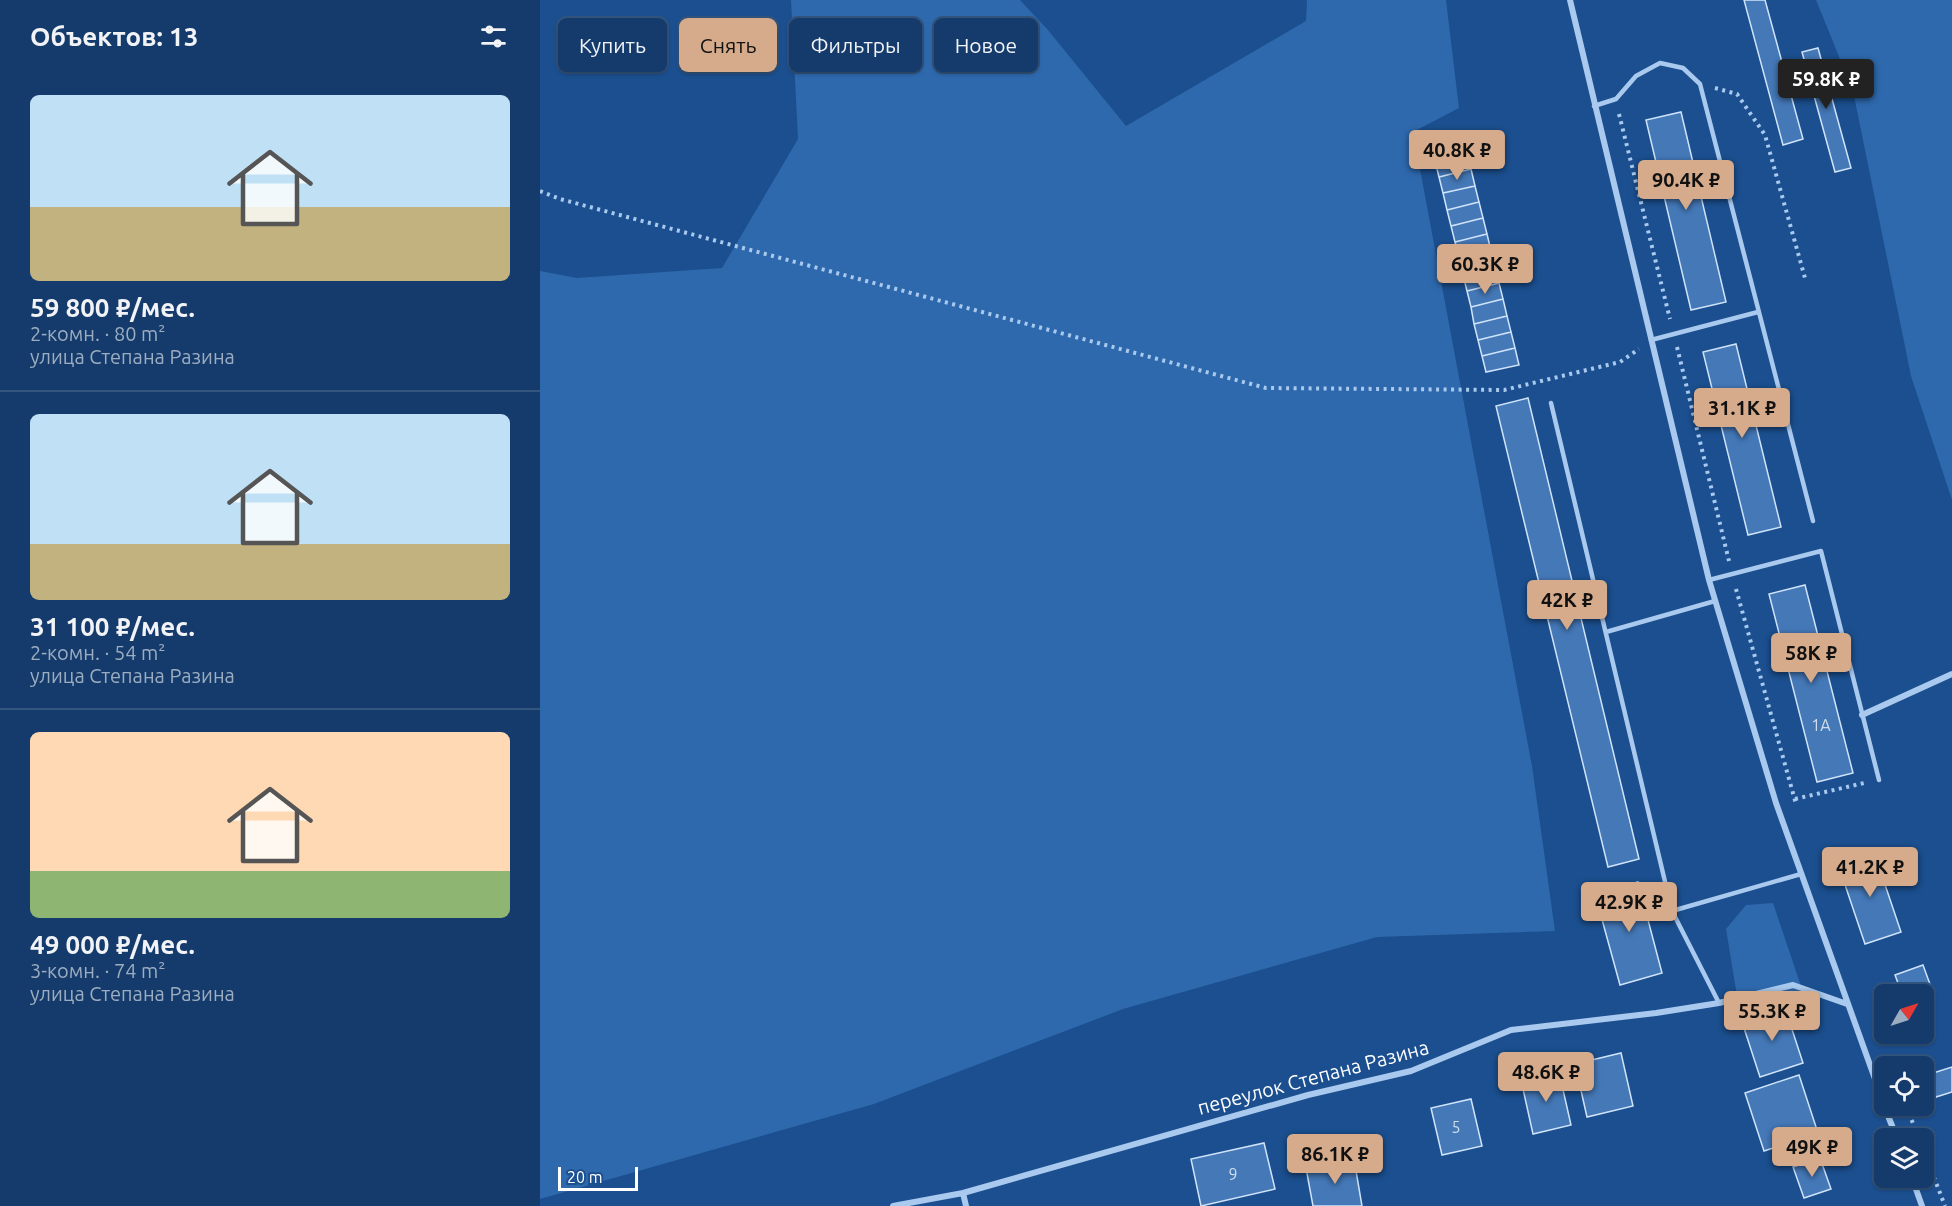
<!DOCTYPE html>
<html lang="ru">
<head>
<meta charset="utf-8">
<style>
  :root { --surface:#143b6b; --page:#1d4271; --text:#f1f3f6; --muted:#9dadc1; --line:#33557e; --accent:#d6ab8b }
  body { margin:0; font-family:Ubuntu,sans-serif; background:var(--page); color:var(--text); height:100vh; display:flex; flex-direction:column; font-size:22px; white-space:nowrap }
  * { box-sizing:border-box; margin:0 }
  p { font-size:20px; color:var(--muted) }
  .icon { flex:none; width:33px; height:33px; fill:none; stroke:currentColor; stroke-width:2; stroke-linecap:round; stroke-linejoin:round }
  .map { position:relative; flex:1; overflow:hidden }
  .drawer { display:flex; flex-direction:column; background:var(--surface); width:540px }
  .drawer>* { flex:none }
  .banner { position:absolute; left:18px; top:18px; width:570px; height:54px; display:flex; gap:12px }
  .needle { width:39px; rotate:51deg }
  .fabs { position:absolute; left:1334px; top:984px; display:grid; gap:12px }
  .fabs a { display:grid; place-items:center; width:60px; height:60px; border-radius:9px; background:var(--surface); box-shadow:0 2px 4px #0004,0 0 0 2px var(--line); font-size:30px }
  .scale { position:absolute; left:18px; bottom:15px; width:80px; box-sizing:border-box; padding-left:6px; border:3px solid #fff; border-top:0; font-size:16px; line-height:21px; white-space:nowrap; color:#fff; -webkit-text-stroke:4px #1b4f8f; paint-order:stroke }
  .price { position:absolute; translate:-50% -51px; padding:0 14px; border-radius:6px; background:var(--accent); color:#111; font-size:20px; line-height:39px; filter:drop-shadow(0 2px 3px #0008) }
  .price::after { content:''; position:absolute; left:50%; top:36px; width:18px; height:14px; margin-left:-9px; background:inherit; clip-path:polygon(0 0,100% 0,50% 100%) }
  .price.active { background:#222; color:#fff }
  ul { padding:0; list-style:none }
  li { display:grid; align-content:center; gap:12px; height:318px; padding:0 30px }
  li+li { border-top:2px solid var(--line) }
  li span { display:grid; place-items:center; height:186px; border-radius:9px; color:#555 }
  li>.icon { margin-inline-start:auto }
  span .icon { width:108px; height:108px; fill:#fffc; stroke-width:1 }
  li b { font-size:26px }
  h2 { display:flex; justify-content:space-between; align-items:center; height:72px; padding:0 30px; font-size:26px }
  .chip { padding:0 21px; border-radius:9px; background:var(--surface); box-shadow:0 2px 4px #0004,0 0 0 2px var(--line); font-size:21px; line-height:54px }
  .chip.active { background:var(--accent); color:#111 }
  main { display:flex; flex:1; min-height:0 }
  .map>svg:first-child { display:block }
  .green { fill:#2e69ad }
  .building { fill:#4478b7; stroke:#cfe3fa; stroke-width:1.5 }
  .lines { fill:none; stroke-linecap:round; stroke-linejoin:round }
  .path { stroke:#a9c9ee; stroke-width:4; stroke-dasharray:3 4.5; stroke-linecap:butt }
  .service { stroke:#a9c9ee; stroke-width:4.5 }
  .minor { stroke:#a9c9ee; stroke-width:6 }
  .labels { text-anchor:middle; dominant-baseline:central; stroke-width:5; stroke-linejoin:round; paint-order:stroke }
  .number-label { font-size:16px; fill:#d0dded }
  .street-label { font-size:20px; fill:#fff; stroke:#1b4f8f }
</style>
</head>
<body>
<main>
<section class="drawer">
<h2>Объектов: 13<svg class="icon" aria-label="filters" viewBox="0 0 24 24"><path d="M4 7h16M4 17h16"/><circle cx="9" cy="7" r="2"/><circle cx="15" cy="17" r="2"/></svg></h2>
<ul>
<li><span style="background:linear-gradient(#bfe0f5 60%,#c2b280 0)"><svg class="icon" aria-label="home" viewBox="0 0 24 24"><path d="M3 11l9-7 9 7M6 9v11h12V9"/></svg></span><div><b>59 800 ₽/мес.</b><p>2-комн. · 80 m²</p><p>улица Степана Разина</p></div></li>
<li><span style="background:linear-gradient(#bfe0f5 70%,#c2b280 0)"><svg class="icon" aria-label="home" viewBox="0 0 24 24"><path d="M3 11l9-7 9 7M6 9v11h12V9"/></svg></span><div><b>31 100 ₽/мес.</b><p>2-комн. · 54 m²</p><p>улица Степана Разина</p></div></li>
<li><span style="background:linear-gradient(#ffd9b3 75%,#8fb573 0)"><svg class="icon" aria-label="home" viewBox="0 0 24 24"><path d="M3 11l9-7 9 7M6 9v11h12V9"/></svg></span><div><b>49 000 ₽/мес.</b><p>3-комн. · 74 m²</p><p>улица Степана Разина</p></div></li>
</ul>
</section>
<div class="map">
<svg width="1412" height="1206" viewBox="0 0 1412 1206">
  <rect width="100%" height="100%" fill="#1b4f8f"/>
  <path class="green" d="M 251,0 L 480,0 L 508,30 L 586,126 L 766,21 L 767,0 L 906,0 L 919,108 L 873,132 L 992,766 L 1015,931 L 837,937 L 583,1009 L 334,1104 L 0,1199 L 0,271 L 37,278 L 182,268 L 258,139 Z
    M 1276,0 L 1412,0 L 1412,500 L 1371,376 L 1313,91 Z
    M 1233,903 L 1264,995 L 1197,996 L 1186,929 L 1206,905 Z"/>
  <path class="building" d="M 1204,0 L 1225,0 L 1263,139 L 1243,145 Z
    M 1278,48 L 1311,168 L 1295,172 L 1262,52 Z
    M 1141,112 L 1186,302 L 1151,310 L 1106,120 Z
    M 924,137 L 927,153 L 895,161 L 891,145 Z
    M 927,153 L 931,169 L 899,177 L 895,161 Z
    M 931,169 L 935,186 L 903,193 L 899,177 Z
    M 935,186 L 939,202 L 907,210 L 903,193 Z
    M 939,202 L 943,218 L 911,226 L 907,210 Z
    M 943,218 L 947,234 L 915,242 L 911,226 Z
    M 947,234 L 951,251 L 919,258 L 915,242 Z
    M 951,251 L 955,267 L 923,275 L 919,258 Z
    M 955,267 L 959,283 L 927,291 L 923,275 Z
    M 959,283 L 963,299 L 931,307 L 927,291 Z
    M 963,299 L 967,316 L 934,324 L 931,307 Z
    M 967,316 L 971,332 L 938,340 L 934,324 Z
    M 971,332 L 975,348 L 942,356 L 938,340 Z
    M 1196,344 L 1241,527 L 1208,535 L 1163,352 Z
    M 975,348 L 979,365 L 946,372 L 942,356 Z
    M 988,398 L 1099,859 L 1068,867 L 956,406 Z
    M 1265,585 L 1313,773 L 1277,782 L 1229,594 Z
    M 1334,852 L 1361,932 L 1325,944 L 1298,864 Z
    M 1098,882 L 1122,973 L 1080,985 L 1055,894 Z
    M 1383,965 L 1395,998 L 1383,1002 L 1383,994 L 1362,994 L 1355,975 Z
    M 1245,1008 L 1263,1063 L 1220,1077 L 1202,1022 Z
    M 1081,1053 L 1093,1106 L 1047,1117 L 1035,1064 Z
    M 1412,1067 L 1412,1092 L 1396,1097 L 1387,1075 Z
    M 1019,1072 L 1031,1125 L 993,1134 L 981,1080 Z
    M 1259,1075 L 1278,1133 L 1224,1151 L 1205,1093 Z
    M 931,1099 L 942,1146 L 902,1155 L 891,1108 Z
    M 724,1143 L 735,1189 L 661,1206 L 651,1159 Z
    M 1280,1158 L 1291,1189 L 1264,1198 L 1253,1167 Z
    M 814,1159 L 822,1206 L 773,1206 L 766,1168 Z"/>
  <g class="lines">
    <path class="path" d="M 1175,88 L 1197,94 L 1225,135 L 1265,278
      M 1079,114 L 1130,319
      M 0,191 L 20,199 L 726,388 L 964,390 L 1080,362 L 1099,349
      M 1137,347 L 1189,561
      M 1196,589 L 1256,804
      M 1255,799 L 1324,783
      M 1366,1106 L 1379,1138
      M 1383,1149 L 1405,1206"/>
    <path class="service" d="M 1054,106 L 1076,99 L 1096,76 L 1120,63 L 1143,68 L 1160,84 L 1273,521
      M 1111,340 L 1218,312
      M 1011,403 L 1132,911 L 1179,1003
      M 1169,580 L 1281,551 L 1339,780
      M 1066,632 L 1175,601
      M 1132,911 L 1261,874"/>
    <path class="minor" d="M 1030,0 L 1169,580 L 1236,803 L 1344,1104
      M 1322,715 L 1412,674
      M 1344,1106 L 1357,1138
      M 1372,1178 L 1382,1206
      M 423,1193 L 426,1206
      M 353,1206 L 423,1193 L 768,1095 L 871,1071 L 971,1030 L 1116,1013 L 1179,1003 L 1253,985 L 1307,1004"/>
  </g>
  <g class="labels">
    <g class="number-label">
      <text x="1281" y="725">1А</text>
      <text x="916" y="1127">5</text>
      <text x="693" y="1174">9</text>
    </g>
    <g class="street-label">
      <text transform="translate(773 1077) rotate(-15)">переулок Степана Разина</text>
    </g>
  </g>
</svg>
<div class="fabs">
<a><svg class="needle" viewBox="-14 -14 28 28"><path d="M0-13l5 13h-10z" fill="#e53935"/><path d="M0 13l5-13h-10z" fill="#9dadc1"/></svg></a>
<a><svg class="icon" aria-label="locate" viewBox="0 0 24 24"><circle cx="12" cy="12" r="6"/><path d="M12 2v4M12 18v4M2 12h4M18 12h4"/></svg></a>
<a><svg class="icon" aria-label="layers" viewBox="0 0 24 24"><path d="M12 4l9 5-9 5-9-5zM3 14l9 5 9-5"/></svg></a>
</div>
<div class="scale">20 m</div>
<b class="price active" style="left:1286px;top:110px">59.8K ₽</b>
<b class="price" style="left:917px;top:181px">40.8K ₽</b>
<b class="price" style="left:1146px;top:211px">90.4K ₽</b>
<b class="price" style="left:945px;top:295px">60.3K ₽</b>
<b class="price" style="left:1202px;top:439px">31.1K ₽</b>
<b class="price" style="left:1027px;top:631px">42K ₽</b>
<b class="price" style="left:1271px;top:684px">58K ₽</b>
<b class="price" style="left:1330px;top:898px">41.2K ₽</b>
<b class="price" style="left:1089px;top:933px">42.9K ₽</b>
<b class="price" style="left:1232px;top:1042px">55.3K ₽</b>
<b class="price" style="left:1006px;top:1103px">48.6K ₽</b>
<b class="price" style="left:1272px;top:1178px">49K ₽</b>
<b class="price" style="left:795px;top:1185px">86.1K ₽</b>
<div class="banner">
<a class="chip">Купить</a>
<a class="chip active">Снять</a>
<a class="chip">Фильтры</a>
<a class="chip">Новое</a>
</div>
</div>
</main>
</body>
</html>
